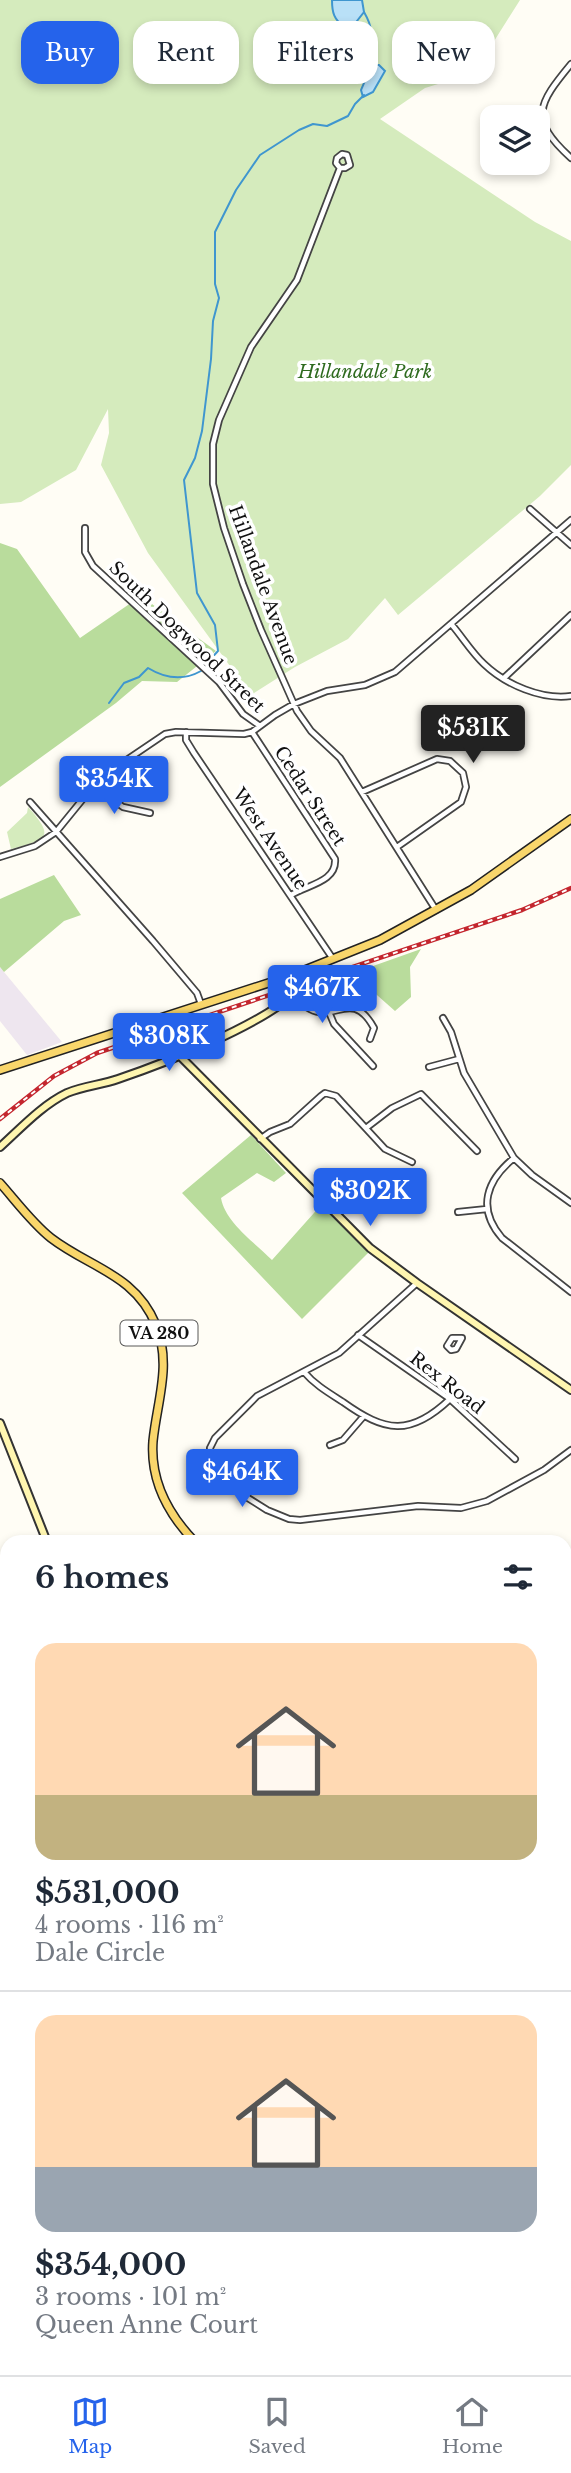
<!DOCTYPE html>
<html lang="en">
<head>
<meta charset="utf-8">
<style>
  :root { --surface:#fff; --page:#f6f6f7; --text:#1f2937; --muted:#747a83; --line:#e0e1e3; --accent:#2563eb }
  body { margin:0; font-family:"Libre Baskerville",serif; background:var(--page); color:var(--text); height:100vh; display:flex; flex-direction:column; font-size:26px; white-space:nowrap }
  * { box-sizing:border-box; margin:0 }
  p { font-size:23px; color:var(--muted) }
  .icon { flex:none; width:38px; height:38px; fill:none; stroke:currentColor; stroke-width:2; stroke-linecap:round; stroke-linejoin:round }
  .map { position:relative; flex:1; overflow:hidden }
  .side { position:absolute; left:0px; top:1535px; width:572px; height:842px; display:flex; flex-direction:column; background:var(--surface); border-radius:21px 21px 0 0; box-shadow:0 4px 10px #0003 }
  .side>* { flex:none }
  .top-card { position:absolute; left:21px; top:21px; width:530px; height:63px; display:flex; gap:14px }
  .controls { position:absolute; left:480px; top:105px; display:grid; gap:14px }
  .controls a { display:grid; place-items:center; width:70px; height:70px; border-radius:14px; background:var(--surface); box-shadow:0 4px 10px #0003; font-size:35px }
  .price { position:absolute; translate:-50% -60px; padding:0 16px; border-radius:7px; background:var(--accent); color:#fff; font-size:23px; line-height:46px; filter:drop-shadow(0 2px 4px #0008) }
  .price::after { content:''; position:absolute; left:50%; top:42px; width:21px; height:16px; margin-left:-10px; background:inherit; clip-path:polygon(0 0,100% 0,50% 100%) }
  .price.current { background:#222; color:#fff }
  ul { padding:0; list-style:none }
  li { display:grid; align-content:center; gap:14px; height:371px; padding:0 35px }
  li+li { border-top:2px solid var(--line) }
  li span { display:grid; place-items:center; height:217px; border-radius:21px; color:#555 }
  li>.icon { margin-inline-start:auto }
  span .icon { width:126px; height:126px; fill:#fffc; stroke-width:1 }
  li b { font-size:30px }
  h2 { display:flex; justify-content:space-between; align-items:center; height:84px; padding:0 35px; font-size:30px }
  .pill { padding:0 24px; border-radius:21px; background:var(--surface); box-shadow:0 4px 10px #0003; font-size:24px; line-height:63px }
  .pill.current { background:var(--accent); color:#fff }
  .tab-bar { display:flex; justify-content:space-around; align-items:center; height:98px; border-top:2px solid var(--line); background:var(--surface); font-size:19px; color:var(--muted) }
  .tab-bar a { display:grid; justify-items:center; gap:4px }
  .tab-bar .current { color:var(--accent) }
  .map>svg:first-child { display:block }
  .industrial { fill:#eee6ef }
  .green { fill:#d5ebbd }
  .forest { fill:#b9dc9c }
  .water { fill:#b9e0f7; stroke:#3f96cf; stroke-width:2 }
  .lines { fill:none; stroke-linecap:round; stroke-linejoin:round }
  .stream { stroke:#3f96cf; stroke-width:2 }
  .street-casing { stroke:#444; stroke-width:8 }
  .secondary-casing { stroke:#333; stroke-width:10 }
  .primary-casing { stroke:#222; stroke-width:10 }
  .street { stroke:#fff; stroke-width:4.5 }
  .secondary { stroke:#fff6b0; stroke-width:6 }
  .primary { stroke:#f9d66b; stroke-width:7 }
  .rail-casing { stroke:#c4262e; stroke-width:4.5 }
  .rail { stroke:#fff; stroke-width:2; stroke-dasharray:5; stroke-linecap:butt }
  .labels { text-anchor:middle; dominant-baseline:central; stroke-width:7; stroke-linejoin:round; paint-order:stroke }
  .shield { fill:#fff; stroke:#585858; stroke-width:2 }
  .shield-label { font-size:16px; font-weight:bold; fill:#111 }
  .park-label { font-size:18px; font-style:italic; fill:#2f6b1f; stroke:#fff }
  .street-label { font-size:18px; fill:#111; stroke:#fff }
</style>
</head>
<body>
<div class="map">
<svg width="571" height="2375" viewBox="0 0 571 2375">
  <rect width="100%" height="100%" fill="#fffdf5"/>
  <path class="industrial" d="M 0,967 L 4,972 L 62,1042 L 27,1055 L 0,1021 Z"/>
  <path class="green" d="M 0,0 L 520,0 L 474,73 L 425,88 L 380,119 L 535,222 L 571,241 L 571,465 L 540,496 L 398,615 L 385,598 L 348,639 L 295,667 L 251,695 L 148,553 L 101,465 L 109,433 L 108,409 L 76,470 L 21,502 L 0,504 Z
    M 28,807 C 55,837 48,839 11,849 L 7,832 L 27,813 Z"/>
  <path class="forest" d="M 0,543 L 17,549 L 80,638 L 141,596 L 216,651 L 177,682 L 142,681 L 116,703 L 0,787 Z
    M 54,875 L 81,915 L 64,921 L 4,972 L 0,967 L 0,899 Z
    M 421,949 L 410,967 L 411,997 L 395,1011 L 369,988 L 359,971 Z
    M 251,1135 L 286,1173 L 274,1182 L 257,1173 L 221,1198 C 225,1222 255,1243 272,1260 L 322,1204 L 369,1252 L 302,1319 L 182,1193 Z"/>
  <path class="water" d="M 332,0 L 362,0 L 364,12 L 353,26 L 344,27 C 334,19 332,13 332,0 Z
    M 366,47 L 364,61 L 371,65 L 379,65 L 385,71 L 373,92 L 363,97 L 361,90 L 367,76 C 359,65 347,55 366,47 Z"/>
  <g class="lines">
    <path class="stream" d="M 364,12 C 372,26 374,35 365,49
      M 204,666 L 218,651 L 215,625 L 197,593 L 184,480 L 195,458 L 202,431 L 211,359 L 213,321 L 219,298 L 215,284 L 215,232 L 236,190 L 260,155 L 299,130 L 313,124 L 327,126 L 348,116 L 355,104 L 364,95
      M 109,703 L 124,683 L 139,677 L 148,668 C 166,679 183,681 201,671"/>
    <defs>
      <path id="street" d="M 571,64 C 538,104 528,119 571,158
        M 340,168 L 336,163 L 337,158 L 342,154 L 347,155 L 350,165 L 345,168 L 340,168 L 297,280 L 251,347 L 219,420 L 213,444 L 213,484 L 224,528 L 243,584 L 261,630 L 297,711 L 311,731 L 340,758 L 436,910
        M 530,509 L 571,545
        M 85,528 L 85,552 L 93,566 L 219,682 L 243,714 L 260,726
        M 452,625 C 463,638 472,653 484,664 C 506,685 542,700 571,696
        M 504,678 L 571,615
        M 186,732 L 186,740 L 194,753 L 333,959
        M 252,732 L 335,859 C 337,882 307,885 291,895
        M 93,786 L 123,807 L 150,813
        M 362,792 L 437,759 L 450,761 L 463,773 L 466,787 L 461,802 L 397,847
        M 30,802 L 153,941 L 197,993 L 201,1004
        M 0,857 L 35,846 L 56,832 L 100,778 L 165,734 L 176,732 L 244,734 L 252,732 L 275,715 L 294,704 L 327,691 L 365,685 L 395,672 L 571,520
        M 294,993 C 299,999 303,1006 310,1009 C 335,1023 352,988 374,1028 L 370,1039
        M 329,1012 L 334,1024 L 373,1066
        M 443,1018 L 451,1032 L 464,1073 L 514,1158 L 532,1175 L 571,1203
        M 429,1067 L 459,1059
        M 366,1128 L 392,1108 L 421,1094 L 477,1151
        M 260,1139 L 270,1132 L 290,1124 L 321,1096 L 325,1093 L 336,1096 L 385,1149 L 412,1162
        M 514,1158 C 487,1180 476,1208 502,1238 L 571,1292
        M 458,1212 L 487,1209
        M 417,1283 L 339,1353 L 257,1396 L 215,1438 L 210,1448 L 212,1465 L 224,1483 L 267,1510 L 289,1519 L 300,1520 L 418,1506 L 461,1508 L 487,1501 L 544,1470 L 571,1450
        M 358,1335 L 450,1399 L 515,1459
        M 452,1338 L 462,1338 L 456,1349 L 451,1350 L 447,1346 Z
        M 304,1372 C 315,1385 329,1393 343,1402 C 385,1432 410,1437 450,1399
        M 330,1445 L 343,1440 L 363,1417
        M 0,1572 L 7,1588
        M 0,1654 L 7,1646
        M 0,1655 L 7,1662
        M 565,2049 L 571,2054
        M 0,2106 L 7,2111
        M 0,2190 L 7,2188
        M 0,2269 L 7,2270
        M 364,2370 L 372,2375
        M 6,2375 L 10,2370"/>
      <path id="secondary" d="M 179,1055 L 370,1248 L 417,1283 L 571,1390
        M 0,1147 C 20,1129 42,1105 67,1093 C 83,1086 101,1085 118,1079 C 168,1062 253,1028 292,996 L 294,991 L 290,976
        M 0,1423 L 47,1542
        M 0,1685 L 7,1681
        M 0,1861 L 7,1858"/>
      <path id="primary" d="M 0,1070 L 290,976 L 380,940 L 471,890 L 571,819
        M 0,1183 C 16,1201 32,1223 51,1238 C 90,1268 135,1274 156,1325 C 172,1365 157,1401 153,1441 C 150,1481 168,1514 195,1542
        M 565,1727 L 571,1732
        M 565,1907 L 571,1900
        M 200,2375 L 204,2370"/>
    </defs>
    <use href="#street" class="street-casing"/>
    <use href="#secondary" class="secondary-casing"/>
    <use href="#primary" class="primary-casing"/>
    <use href="#street" class="street"/>
    <use href="#secondary" class="secondary"/>
    <use href="#primary" class="primary"/>
    <defs>
      <path id="rail" d="M 0,1119 L 54,1076 L 97,1053 L 522,910 L 571,888"/>
    </defs>
    <use href="#rail" class="rail-casing"/>
    <use href="#rail" class="rail"/>
  </g>
  <g class="labels">
    <rect class="shield" x="120.5" y="1320.5" width="77" height="25" rx="5"/>
    <g class="shield-label">
      <text x="159" y="1333">VA 280</text>
    </g>
    <g class="park-label">
      <text x="365" y="372">Hillandale Park</text>
    </g>
    <g class="street-label">
      <text transform="translate(263 585) rotate(70)">Hillandale Avenue</text>
      <text transform="translate(187 637) rotate(44)">South Dogwood Street</text>
      <text transform="translate(310 796) rotate(57)">Cedar Street</text>
      <text transform="translate(270 839) rotate(56)">West Avenue</text>
      <text transform="translate(447 1383) rotate(38)">Rex Road</text>
    </g>
  </g>
</svg>
<div class="controls">
<a><svg class="icon" aria-label="layers" viewBox="0 0 24 24"><path d="M12 4l9 5-9 5-9-5zM3 14l9 5 9-5"/></svg></a>
</div>
<b class="price current" style="left:473px;top:765px">$531K</b>
<b class="price" style="left:114px;top:816px">$354K</b>
<b class="price" style="left:322px;top:1025px">$467K</b>
<b class="price" style="left:169px;top:1073px">$308K</b>
<b class="price" style="left:370px;top:1228px">$302K</b>
<b class="price" style="left:242px;top:1509px">$464K</b>
<div class="top-card">
<a class="pill current">Buy</a>
<a class="pill">Rent</a>
<a class="pill">Filters</a>
<a class="pill">New</a>
</div>
<section class="side">
<h2>6 homes<svg class="icon" aria-label="filters" viewBox="0 0 24 24"><path d="M4 7h16M4 17h16"/><circle cx="9" cy="7" r="2"/><circle cx="15" cy="17" r="2"/></svg></h2>
<ul>
<li><span style="background:linear-gradient(#ffd9b3 70%,#c2b280 0)"><svg class="icon" aria-label="home" viewBox="0 0 24 24"><path d="M3 11l9-7 9 7M6 9v11h12V9"/></svg></span><div><b>$531,000</b><p>4 rooms · 116 m²</p><p>Dale Circle</p></div></li>
<li><span style="background:linear-gradient(#ffd9b3 70%,#9aa5b1 0)"><svg class="icon" aria-label="home" viewBox="0 0 24 24"><path d="M3 11l9-7 9 7M6 9v11h12V9"/></svg></span><div><b>$354,000</b><p>3 rooms · 101 m²</p><p>Queen Anne Court</p></div></li>
</ul>
</section>
</div>
<nav class="tab-bar">
<a class="current"><svg class="icon" aria-label="map" viewBox="0 0 24 24"><path d="M3 6l6-2 6 2 6-2v14l-6 2-6-2-6 2zM9 4v14M15 6v14"/></svg>Map</a>
<a><svg class="icon" aria-label="saved" viewBox="0 0 24 24"><path d="M7 4h10v16l-5-4-5 4z"/></svg>Saved</a>
<a><svg class="icon" aria-label="home" viewBox="0 0 24 24"><path d="M3 11l9-7 9 7M6 9v11h12V9"/></svg>Home</a>
</nav>
</body>
</html>
